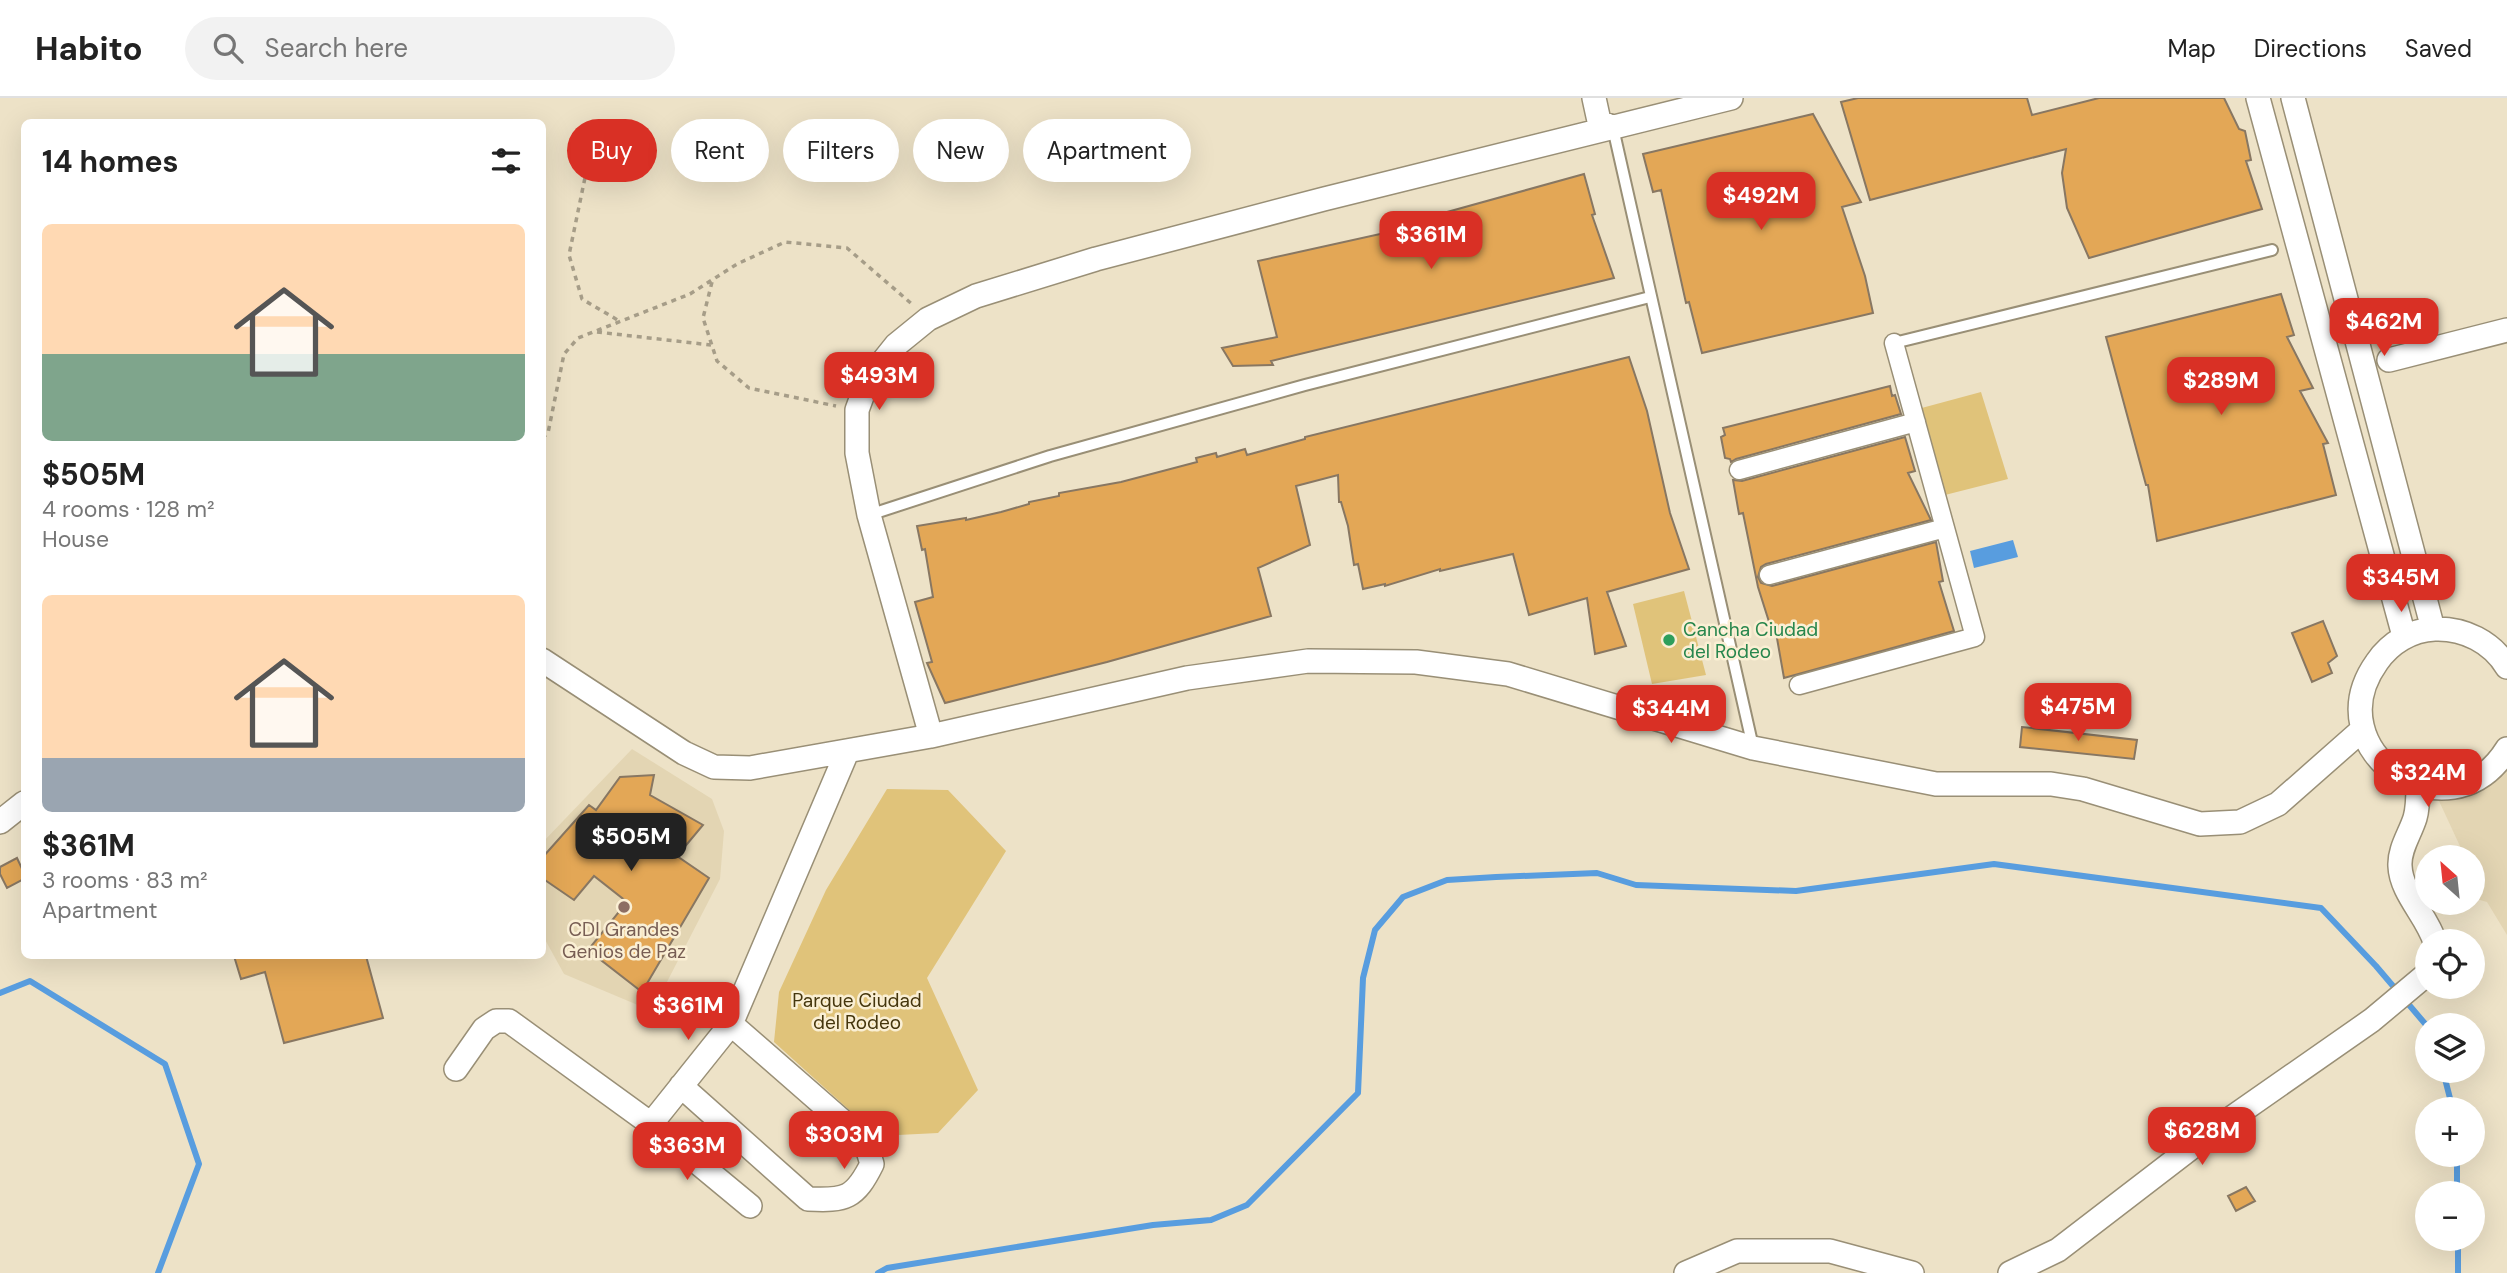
<!DOCTYPE html>
<html lang="en">
<head>
<meta charset="utf-8">
<style>
  :root { --surface:#fff; --page:#f2f2f2; --text:#222; --muted:#767676; --line:#e0e0e0; --accent:#d93025 }
  body { margin:0; font-family:"DM Sans",sans-serif; background:var(--page); color:var(--text); height:100vh; display:flex; flex-direction:column; font-size:26px; white-space:nowrap }
  * { box-sizing:border-box; margin:0 }
  p { font-size:23px; color:var(--muted) }
  .icon { flex:none; width:38px; height:38px; fill:none; stroke:currentColor; stroke-width:2; stroke-linecap:round; stroke-linejoin:round }
  .map { position:relative; flex:1; overflow:hidden }
  .drawer { position:absolute; left:21px; top:21px; width:525px; height:840px; display:flex; flex-direction:column; background:var(--surface); border-radius:10px; box-shadow:0 7px 28px #0002 }
  .drawer>* { flex:none }
  .guide { position:absolute; left:567px; top:21px; width:665px; height:63px; display:flex; gap:14px }
  .needle { width:46px; rotate:333deg }
  .controls { position:absolute; left:2415px; top:747px; display:grid; gap:14px }
  .controls a { display:grid; place-items:center; width:70px; height:70px; border-radius:50%; background:var(--surface); box-shadow:0 7px 28px #0002; font-size:35px }
  .price { position:absolute; translate:-50% -60px; padding:0 16px; border-radius:14px; background:var(--accent); color:#fff; font-size:23px; line-height:46px; filter:drop-shadow(0 2px 4px #0008) }
  .price::after { content:''; position:absolute; left:50%; top:42px; width:21px; height:16px; margin-left:-10px; background:inherit; clip-path:polygon(0 0,100% 0,50% 100%) }
  .price.selected { background:#222; color:#fff }
  ul { padding:0; list-style:none }
  li { display:grid; align-content:center; gap:14px; height:371px; padding:0 21px }
  li span { display:grid; place-items:center; height:217px; border-radius:10px; color:#555 }
  li>.icon { margin-inline-start:auto }
  span .icon { width:126px; height:126px; fill:#fffc; stroke-width:1 }
  li b { font-size:30px }
  h2 { display:flex; justify-content:space-between; align-items:center; height:84px; padding:0 21px; font-size:30px }
  .pill { padding:0 24px; border-radius:32px; background:var(--surface); box-shadow:0 7px 28px #0002; font-size:24px; line-height:63px }
  .pill.selected { background:var(--accent); color:#fff }
  header { display:flex; align-items:center; gap:42px; box-sizing:border-box; height:98px; padding:0 35px; background:var(--surface); border-bottom:2px solid var(--line) }
  header strong { font-size:33px }
  nav { display:flex; gap:38px; margin-inline-start:auto; font-size:24px }
  .search { width:490px; height:63px; background:var(--page); display:flex; align-items:center; gap:18px; box-sizing:border-box; padding:0 24px; border-radius:38px; color:var(--muted); font-size:26px }
  .map>svg:first-child { display:block }
  .built { fill:#e3d5b3 }
  .green { fill:#e0c37a }
  .water { fill:#589ddf }
  .lines { fill:none; stroke-linecap:round; stroke-linejoin:round }
  .stream { stroke:#589ddf; stroke-width:6 }
  .building { fill:#e3a756; stroke:#887762; stroke-width:2 }
  .service-casing { stroke:#998f76; stroke-width:14 }
  .pedestrian-casing { stroke:#998f76; stroke-width:21 }
  .minor-casing { stroke:#998f76; stroke-width:26 }
  .path { stroke:#a69d88; stroke-width:3.5; stroke-dasharray:5 5; stroke-linecap:butt }
  .service { stroke:#fff; stroke-width:10 }
  .pedestrian { stroke:#fff; stroke-width:18 }
  .minor { stroke:#fff; stroke-width:23 }
  .leisure-dot { fill:#2e9e5b; stroke:#faefd4; stroke-width:2.5 }
  .education-dot { fill:#8d6e63; stroke:#faefd4; stroke-width:2.5 }
  .labels { text-anchor:middle; dominant-baseline:central; stroke-width:5; stroke-linejoin:round; paint-order:stroke }
  .leisure-label { font-size:19px; fill:#27864d; stroke:#faefd4; text-anchor:start }
  .education-label { font-size:19px; fill:#785e54; stroke:#faefd4 }
  .park-label { font-size:19px; fill:#45360d; stroke:#faefd4 }
</style>
</head>
<body>
<header>
<strong>Habito</strong>
<div class="search"><svg class="icon" aria-label="search" viewBox="0 0 24 24"><circle cx="10" cy="10" r="6"/><path d="M15 15l6 6"/></svg>Search here</div>
<nav><a>Map</a><a>Directions</a><a>Saved</a></nav>
</header>
<div class="map">
<svg width="2507" height="1175" viewBox="0 0 2507 1175">
  <rect width="100%" height="100%" fill="#ede2c7"/>
  <path class="built" d="M 632,651 L 712,701 L 724,733 L 720,781 L 652,913 L 564,876 L 543,838 L 542,745 Z
    M 2507,651 L 2507,837 L 2487,804 L 2473,800 L 2473,760 L 2465,759 L 2433,690 L 2475,682 Z"/>
  <path class="green" d="M 1981,294 L 2008,381 L 1941,398 L 1918,311 Z
    M 1684,493 L 1706,577 L 1652,586 L 1633,506 Z
    M 887,691 L 948,692 L 1006,753 L 927,880 L 978,992 L 938,1035 L 878,1038 L 774,944 L 779,894 L 826,792 Z"/>
  <path class="water" d="M 2013,442 L 2018,459 L 1974,470 L 1970,453 Z"/>
  <g class="lines">
    <path class="stream" d="M 0,895 L 30,883 L 165,966 L 199,1066 L 158,1175
      M 2443,973 L 2453,1012
      M 2457,1057 L 2457,1096
      M 2458,1141 L 2458,1175
      M 878,1175 L 887,1170 L 1153,1127 L 1211,1122 L 1247,1107 L 1358,995 L 1363,880 L 1375,832 L 1403,799 L 1447,782 L 1496,779 L 1597,775 L 1636,787 L 1796,793 L 1994,766 L 2321,810 L 2376,868 L 2427,928"/>
  </g>
  <path class="building" d="M 1858,0 L 2027,0 L 2032,17 L 2099,0 L 2224,0 L 2239,31 L 2245,33 L 2251,62 L 2246,63 L 2262,111 L 2089,160 L 2067,110 L 2062,75 L 2066,51 L 1870,102 L 1841,4 Z
    M 1813,16 L 1861,104 L 1842,109 L 1865,178 L 1873,215 L 1702,255 L 1689,204 L 1686,205 L 1661,92 L 1653,94 L 1643,56 Z
    M 1584,76 L 1595,116 L 1592,117 L 1614,180 L 1271,263 L 1273,267 L 1233,268 L 1222,250 L 1277,239 L 1258,163 L 1430,125 L 1429,119 Z
    M 2281,196 L 2294,237 L 2287,239 L 2313,290 L 2300,293 L 2328,345 L 2323,346 L 2336,397 L 2157,443 L 2148,387 L 2146,387 L 2106,239 Z
    M 1629,259 L 1647,313 L 1670,415 L 1689,471 L 1607,494 L 1626,548 L 1595,556 L 1587,500 L 1529,517 L 1513,456 L 1440,473 L 1440,471 L 1385,488 L 1385,486 L 1363,491 L 1358,466 L 1354,467 L 1348,428 L 1341,404 L 1339,404 L 1338,377 L 1296,388 L 1310,447 L 1258,470 L 1271,518 L 1107,564 L 945,605 L 927,565 L 932,564 L 915,504 L 933,499 L 925,451 L 922,452 L 917,428 L 966,420 L 966,422 L 1001,414 L 1029,406 L 1029,404 L 1059,398 L 1059,395 L 1121,384 L 1197,364 L 1196,360 L 1216,355 L 1217,359 L 1245,351 L 1247,357 L 1305,341 L 1305,339 Z
    M 1890,288 L 1892,298 L 1895,297 L 1901,316 L 1736,361 L 1731,364 L 1730,361 L 1725,360 L 1721,339 L 1725,337 L 1723,330 Z
    M 1905,339 L 1915,373 L 1908,375 L 1931,422 L 1766,466 L 1761,469 L 1758,479 L 1761,485 L 1772,488 L 1936,444 L 1943,483 L 1939,484 L 1954,533 L 1784,580 L 1775,529 L 1771,530 L 1758,489 L 1743,415 L 1739,416 L 1733,382 L 1742,383 Z
    M 2323,523 L 2337,558 L 2328,565 L 2332,575 L 2312,584 L 2292,535 Z
    M 2022,629 L 2137,642 L 2134,661 L 2020,649 Z
    M 654,677 L 650,697 L 703,727 L 677,758 L 709,780 L 642,894 L 588,852 L 627,804 L 594,778 L 574,802 L 542,780 L 542,760 L 589,707 L 596,712 L 620,679 Z
    M 17,760 L 24,775 L 24,781 L 7,790 L 0,776 L 0,769 Z
    M 234,858 L 366,858 L 383,920 L 284,945 L 265,874 L 241,881 Z
    M 2246,1089 L 2255,1103 L 2236,1113 L 2228,1098 Z"/>
  <g class="lines">
    <defs>
      <path id="service" d="M 1613,30 L 1753,649
        M 1894,245 L 2272,152
        M 869,417 L 1050,358 L 1305,287 L 1650,199"/>
      <path id="pedestrian" d="M 1739,372 L 1916,324
        M 1769,477 L 1945,430
        M 1799,587 L 1975,539 L 1894,245"/>
      <path id="minor" d="M 1594,0 L 1599,23 L 1613,30
        M 2258,0 L 2404,538
        M 2293,0 L 2433,531
        M 2389,262 L 2507,232
        M 542,562 L 684,655 L 714,669 L 750,670 L 931,638 L 869,417 L 857,355 L 857,312 L 868,282 L 896,247 L 928,221 L 976,198 L 1096,161 L 1324,101 L 1731,0
        M 2507,569 C 2492,544 2464,530 2435,531 C 2411,532 2390,545 2377,564 C 2313,653 2449,744 2507,651
        M 931,638 L 1187,580 L 1308,563 L 1416,564 L 1508,576 L 1753,650 L 1936,686 L 2051,686 L 2083,691 L 2200,726 L 2240,724 L 2278,706 L 2362,632
        M 2418,687 C 2418,698 2418,710 2415,720 C 2410,736 2399,751 2400,768 C 2401,795 2427,818 2435,844
        M 0,724 L 24,705
        M 456,971 L 484,931 L 496,923 L 509,923 L 651,1026 L 731,926 L 847,654
        M 681,988 L 808,1101 C 846,1103 855,1100 872,1066 L 865,1043 L 731,926
        M 651,1026 L 750,1108
        M 1686,1175 L 1737,1153 L 1830,1153 L 1912,1175
        M 2010,1175 L 2058,1152 L 2213,1033 L 2372,922 L 2427,876"/>
    </defs>
    <use href="#service" class="service-casing"/>
    <use href="#pedestrian" class="pedestrian-casing"/>
    <use href="#minor" class="minor-casing"/>
    <path class="path" d="M 593,41 L 569,157 L 582,201 L 621,224
      M 712,184 L 703,220 L 717,263 L 749,290 L 836,308
      M 597,234 L 711,247
      M 542,340 L 548,335 L 564,256 L 578,240 L 690,196 L 737,166 L 785,144 L 847,150 L 913,207"/>
    <use href="#service" class="service"/>
    <use href="#pedestrian" class="pedestrian"/>
    <use href="#minor" class="minor"/>
  </g>
  <circle class="leisure-dot" cx="1669" cy="542" r="7"/>
  <circle class="education-dot" cx="624" cy="809" r="7"/>
  <g class="labels">
    <g class="leisure-label">
      <text x="1683" y="531">Cancha Ciudad<tspan x="1683" dy="22">del Rodeo</tspan></text>
    </g>
    <g class="education-label">
      <text x="624" y="831">CDI Grandes<tspan x="624" dy="22">Genios de Paz</tspan></text>
    </g>
    <g class="park-label">
      <text x="857" y="902">Parque Ciudad<tspan x="857" dy="22">del Rodeo</tspan></text>
    </g>
  </g>
</svg>
<div class="controls">
<a><svg class="needle" viewBox="-14 -14 28 28"><path d="M0-13l5 13h-10z" fill="#e53935"/><path d="M0 13l5-13h-10z" fill="#767676"/></svg></a>
<a><svg class="icon" aria-label="locate" viewBox="0 0 24 24"><circle cx="12" cy="12" r="6"/><path d="M12 2v4M12 18v4M2 12h4M18 12h4"/></svg></a>
<a><svg class="icon" aria-label="layers" viewBox="0 0 24 24"><path d="M12 4l9 5-9 5-9-5zM3 14l9 5 9-5"/></svg></a>
<a>+</a>
<a>−</a>
</div>
<b class="price" style="left:1761px;top:134px">$492M</b>
<b class="price" style="left:1431px;top:173px">$361M</b>
<b class="price" style="left:2384px;top:260px">$462M</b>
<b class="price" style="left:879px;top:314px">$493M</b>
<b class="price" style="left:2221px;top:319px">$289M</b>
<b class="price" style="left:2401px;top:516px">$345M</b>
<b class="price" style="left:2078px;top:645px">$475M</b>
<b class="price" style="left:1671px;top:647px">$344M</b>
<b class="price" style="left:2428px;top:711px">$324M</b>
<b class="price selected" style="left:631px;top:775px">$505M</b>
<b class="price" style="left:688px;top:944px">$361M</b>
<b class="price" style="left:2202px;top:1069px">$628M</b>
<b class="price" style="left:844px;top:1073px">$303M</b>
<b class="price" style="left:687px;top:1084px">$363M</b>
<div class="guide">
<a class="pill selected">Buy</a>
<a class="pill">Rent</a>
<a class="pill">Filters</a>
<a class="pill">New</a>
<a class="pill">Apartment</a>
</div>
<section class="drawer">
<h2>14 homes<svg class="icon" aria-label="filters" viewBox="0 0 24 24"><path d="M4 7h16M4 17h16"/><circle cx="9" cy="7" r="2"/><circle cx="15" cy="17" r="2"/></svg></h2>
<ul>
<li><span style="background:linear-gradient(#ffd9b3 60%,#7fa58c 0)"><svg class="icon" aria-label="home" viewBox="0 0 24 24"><path d="M3 11l9-7 9 7M6 9v11h12V9"/></svg></span><div><b>$505M</b><p>4 rooms · 128 m²</p><p>House</p></div></li>
<li><span style="background:linear-gradient(#ffd9b3 75%,#9aa5b1 0)"><svg class="icon" aria-label="home" viewBox="0 0 24 24"><path d="M3 11l9-7 9 7M6 9v11h12V9"/></svg></span><div><b>$361M</b><p>3 rooms · 83 m²</p><p>Apartment</p></div></li>
</ul>
</section>
</div>
</body>
</html>
